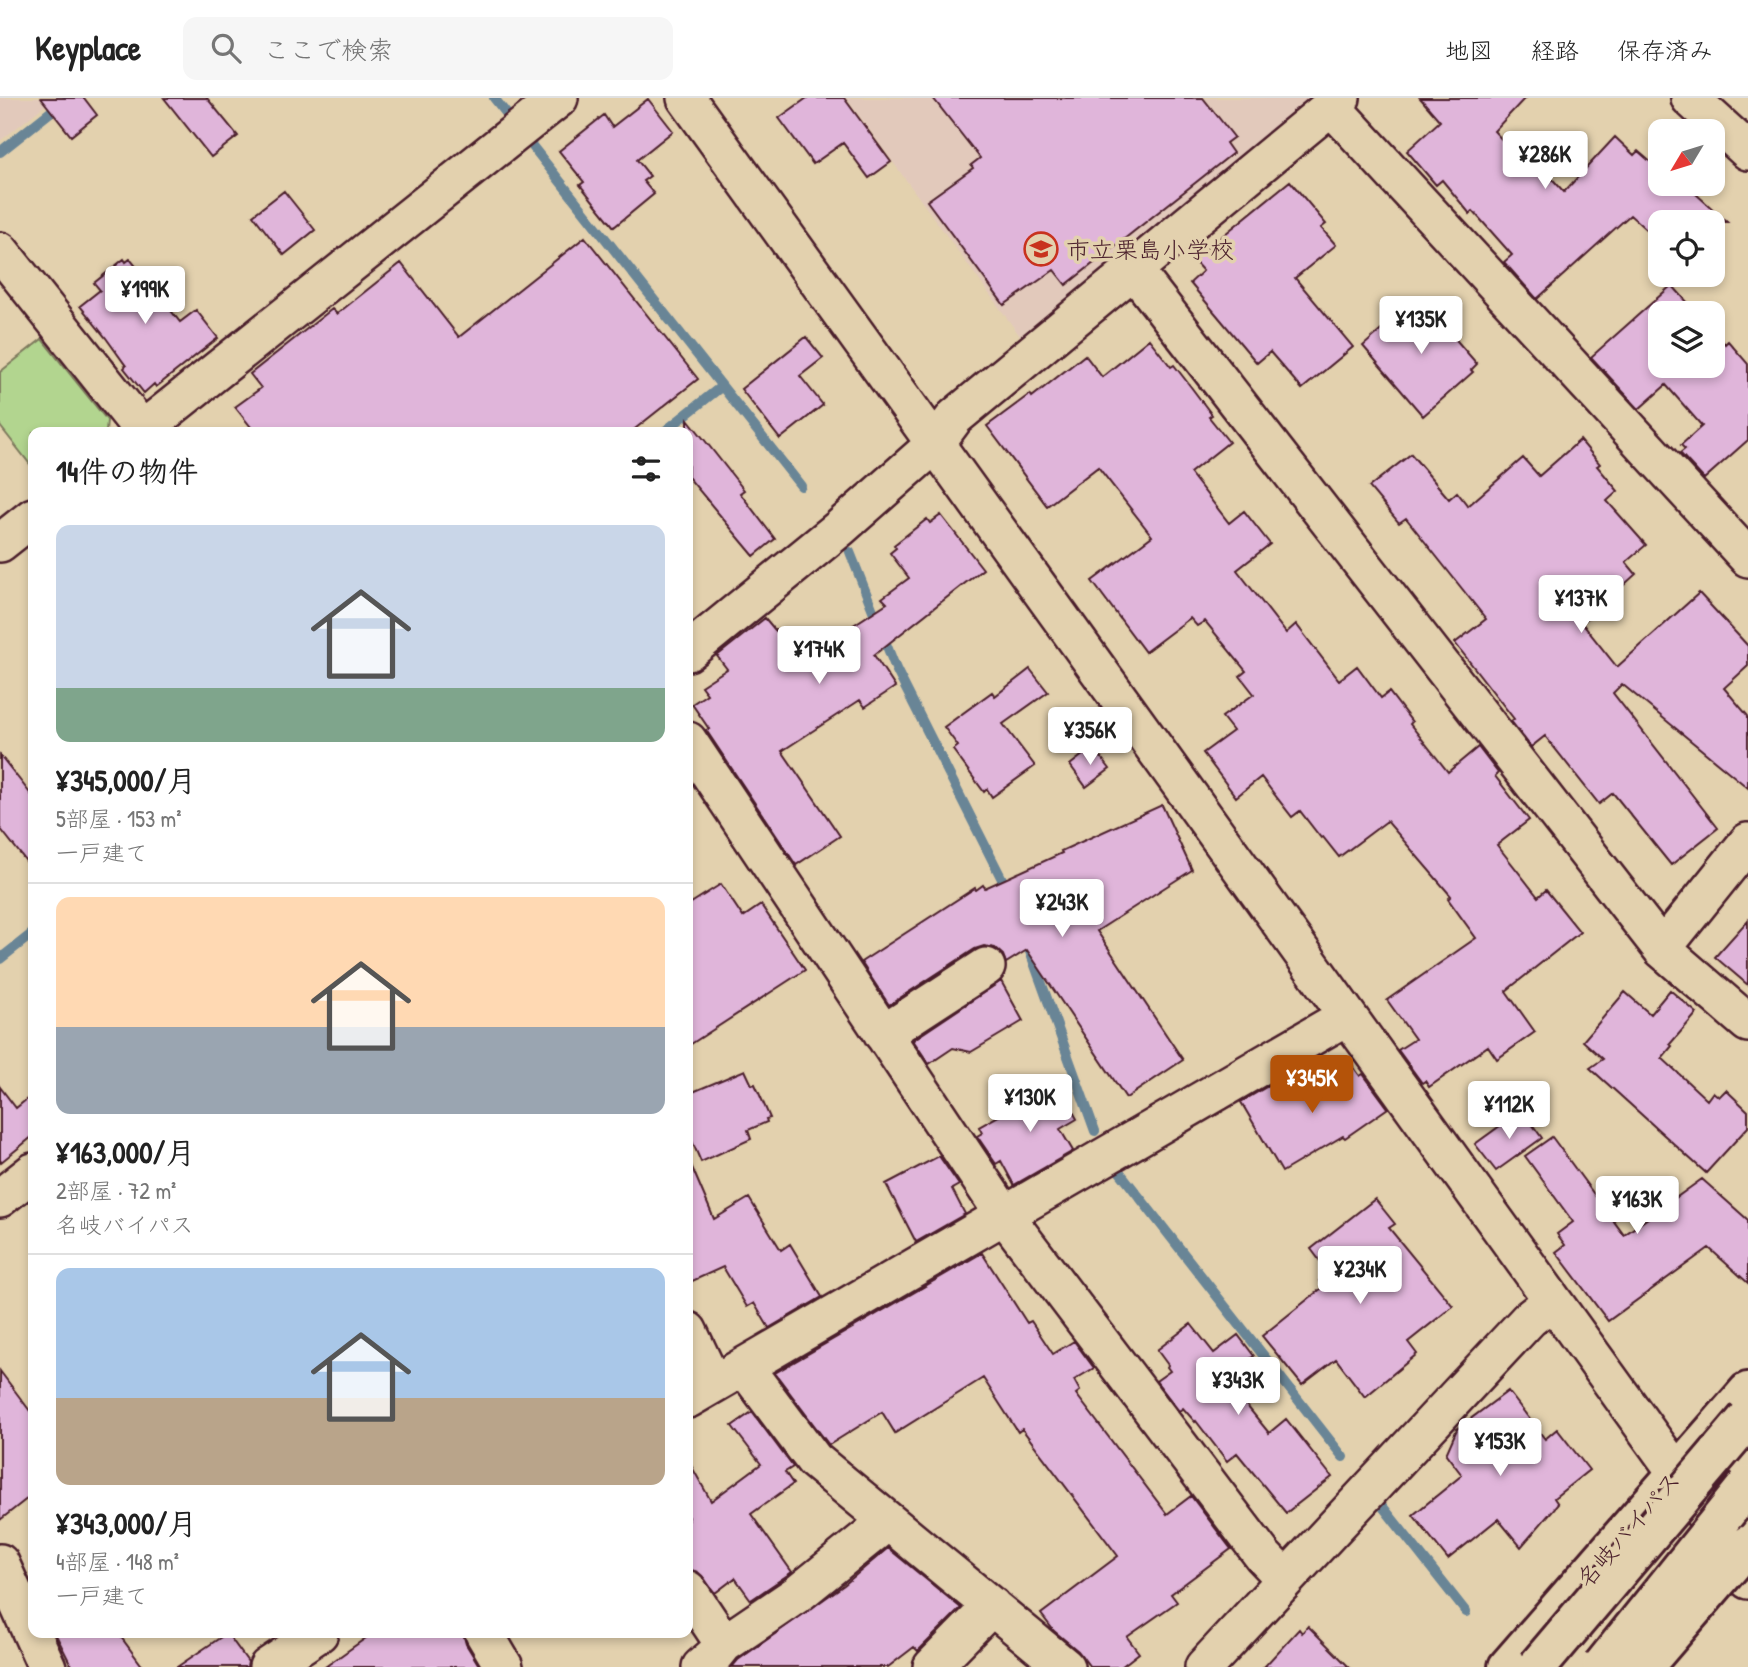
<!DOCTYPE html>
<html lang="ja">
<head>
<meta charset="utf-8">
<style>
  :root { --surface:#fff; --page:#f6f6f6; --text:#222; --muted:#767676; --line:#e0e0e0; --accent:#b45309 }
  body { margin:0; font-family:"Patrick Hand","Klee One",sans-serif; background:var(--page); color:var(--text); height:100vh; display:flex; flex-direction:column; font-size:26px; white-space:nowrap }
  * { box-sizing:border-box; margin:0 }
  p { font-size:23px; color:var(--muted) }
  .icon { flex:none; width:38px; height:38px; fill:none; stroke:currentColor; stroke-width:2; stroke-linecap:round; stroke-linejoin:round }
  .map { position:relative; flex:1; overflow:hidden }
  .sheet { position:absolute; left:28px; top:329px; width:665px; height:1211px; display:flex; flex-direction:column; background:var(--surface); border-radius:14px; box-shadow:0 4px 10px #0003 }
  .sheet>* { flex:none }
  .needle { width:46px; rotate:232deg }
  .fabs { position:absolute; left:1648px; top:21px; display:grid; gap:14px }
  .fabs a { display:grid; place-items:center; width:77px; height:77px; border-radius:14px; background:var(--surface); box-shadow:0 4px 10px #0003; font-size:35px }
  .price { position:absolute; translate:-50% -60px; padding:0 16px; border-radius:7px; background:#fff; color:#222; font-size:23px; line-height:46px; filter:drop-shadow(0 2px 4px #0008) }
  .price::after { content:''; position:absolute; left:50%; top:42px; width:21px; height:16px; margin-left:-10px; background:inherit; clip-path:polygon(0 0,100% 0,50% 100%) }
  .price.on { background:var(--accent); color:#fff }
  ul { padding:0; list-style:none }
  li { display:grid; align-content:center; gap:14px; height:371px; padding:0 28px }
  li+li { border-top:2px solid var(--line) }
  li span { display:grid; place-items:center; height:217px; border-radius:14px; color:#555 }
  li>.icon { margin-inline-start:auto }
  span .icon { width:126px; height:126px; fill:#fffc; stroke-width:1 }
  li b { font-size:30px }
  h2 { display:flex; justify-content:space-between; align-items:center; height:84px; padding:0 28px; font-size:30px }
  header { display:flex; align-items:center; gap:42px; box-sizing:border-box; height:98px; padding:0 35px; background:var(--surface); border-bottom:2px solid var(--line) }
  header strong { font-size:33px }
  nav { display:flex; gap:38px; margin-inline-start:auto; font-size:24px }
  .search { width:490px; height:63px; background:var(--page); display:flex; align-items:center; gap:18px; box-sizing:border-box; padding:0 24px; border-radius:14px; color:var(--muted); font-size:26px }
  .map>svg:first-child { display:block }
  .built { fill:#e2c9bb }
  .green { fill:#b2d58f; stroke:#7e7a5d; stroke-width:2 }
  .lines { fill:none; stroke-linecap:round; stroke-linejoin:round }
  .stream { stroke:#698596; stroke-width:10 }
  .building { fill:#e0b5da; stroke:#4a1f2b; stroke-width:2 }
  .minor-casing { stroke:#4a1f2b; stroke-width:42 }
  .highway-casing { stroke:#4a1f2b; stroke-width:44 }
  .minor { stroke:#e3d1ae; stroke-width:37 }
  .highway { stroke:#e3d1ae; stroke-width:38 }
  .highway-bridge-casing { stroke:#4a1f2b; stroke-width:44; stroke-linecap:butt }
  .highway-bridge { stroke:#e3d1ae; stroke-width:38 }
  .labels { text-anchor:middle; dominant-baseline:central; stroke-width:7; stroke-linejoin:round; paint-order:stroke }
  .poi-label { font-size:24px; fill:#4a1f2b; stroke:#e3d1ae; text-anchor:start }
  .street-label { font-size:24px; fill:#4a1f2b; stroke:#e3d1ae }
</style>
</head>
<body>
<header>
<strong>Keyplace</strong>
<div class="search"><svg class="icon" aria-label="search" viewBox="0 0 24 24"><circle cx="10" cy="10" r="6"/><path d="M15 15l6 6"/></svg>ここで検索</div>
<nav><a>地図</a><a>経路</a><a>保存済み</a></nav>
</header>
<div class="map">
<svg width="1748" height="1569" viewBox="0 0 1748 1569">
  <rect width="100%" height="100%" fill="#e3d1ae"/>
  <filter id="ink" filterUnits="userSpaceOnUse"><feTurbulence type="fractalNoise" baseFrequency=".0143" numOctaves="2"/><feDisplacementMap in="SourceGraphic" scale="14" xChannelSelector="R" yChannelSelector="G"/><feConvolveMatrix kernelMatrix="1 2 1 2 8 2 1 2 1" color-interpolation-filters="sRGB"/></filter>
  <g filter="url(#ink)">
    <path class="built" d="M 0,0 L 54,0 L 0,43 Z
      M 846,0 L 1309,0 L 1020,238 Z"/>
    <path class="green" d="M 42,241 L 107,322 L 106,334 L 33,334 L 33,370 L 0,328 L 0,274 Z"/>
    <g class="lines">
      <path class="stream" d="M 494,0 L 506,15
        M 533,49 L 801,388
        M 0,54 L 68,0
        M 664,334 L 722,288
        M 850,454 L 896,571 L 1008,793
        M 1028,848 L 1095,1033
        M 0,861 L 33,835
        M 1119,1073 L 1343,1359
        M 1383,1409 L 1466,1514"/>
    </g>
    <path class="building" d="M 41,0 L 84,0 L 97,17 L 71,38 Z
      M 164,0 L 207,0 L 238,38 L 211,59 Z
      M 807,0 L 844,0 L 891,64 L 869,80 L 843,45 L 813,66 L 779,20 Z
      M 933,0 L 1203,0 L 1234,39 L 1226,45 L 1233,55 L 1066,187 L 1054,172 L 1004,207 L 927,103 L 973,70 L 971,67 L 980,60 Z
      M 1420,0 L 1525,0 L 1494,33 L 1530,72 L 1538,65 L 1564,94 L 1615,39 L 1634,57 L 1638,53 L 1661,73 L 1661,86 L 1685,86 L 1727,124 L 1661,124 L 1661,145 L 1630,117 L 1537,201 L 1504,164 L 1512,157 L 1473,113 L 1470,116 L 1442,82 L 1436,87 L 1407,53 L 1440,23 Z
      M 648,1 L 673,33 L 637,62 L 650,78 L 643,83 L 654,96 L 614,129 L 580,87 L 584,84 L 559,53 L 604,17 L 612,29 Z
      M 1290,83 L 1326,126 L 1321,130 L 1336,147 L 1295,180 L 1353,249 L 1302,291 L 1270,254 L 1257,265 L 1190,185 L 1203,173 L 1193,162 Z
      M 284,93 L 315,132 L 284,157 L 253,117 Z
      M 585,139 L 698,281 L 631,334 L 255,334 L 235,309 L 261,290 L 250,276 L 332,211 L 337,216 L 401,165 L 459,239 Z
      M 124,161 L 126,164 L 130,161 L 180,224 L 196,212 L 218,240 L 156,289 L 154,286 L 144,295 L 124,270 L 126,268 L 106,240 L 80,208 L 100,192 L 94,185 Z
      M 1672,187 L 1697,215 L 1661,215 L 1661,268 L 1713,268 L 1713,233 L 1725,246 L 1728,243 L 1748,266 L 1748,342 L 1704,381 L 1680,355 L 1685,351 L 1681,347 L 1702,328 L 1666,287 L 1639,311 L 1591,259 Z
      M 1419,199 L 1477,266 L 1471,272 L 1473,274 L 1423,318 L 1363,248 Z
      M 806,239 L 823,260 L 800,278 L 823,307 L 780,341 L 741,291 Z
      M 1149,241 L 1171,269 L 1174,267 L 1191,289 L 1212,317 L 1209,319 L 1229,344 L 1190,375 L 1229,425 L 1244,413 L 1270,446 L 1237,472 L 1286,535 L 1296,526 L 1339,582 L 1357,568 L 1381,600 L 1389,594 L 1412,624 L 1410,626 L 1448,674 L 1478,649 L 1498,675 L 1495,678 L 1529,722 L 1497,747 L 1538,799 L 1546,792 L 1580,834 L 1506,893 L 1535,934 L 1497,961 L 1488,948 L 1429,989 L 1425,983 L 1422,985 L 1398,952 L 1415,941 L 1387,902 L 1476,840 L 1448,801 L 1451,798 L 1387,723 L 1339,759 L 1323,739 L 1321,740 L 1300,713 L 1292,719 L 1261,679 L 1236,699 L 1203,655 L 1233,633 L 1222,619 L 1254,596 L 1240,578 L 1246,573 L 1205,523 L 1197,528 L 1190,520 L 1145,554 L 1092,483 L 1152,438 L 1098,369 L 1047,408 L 987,328 L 1030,296 L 1032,299 L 1085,257 L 1102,279 Z
      M 688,321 L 744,392 L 740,395 L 775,441 L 754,458 L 688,379 Z
      M 1580,342 L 1600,366 L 1597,368 L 1618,393 L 1607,403 L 1646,447 L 1626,464 L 1636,476 L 1582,525 L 1617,569 L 1699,495 L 1748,548 L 1748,568 L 1724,590 L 1748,618 L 1748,690 L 1622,586 L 1613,595 L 1718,730 L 1671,767 L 1613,695 L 1599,706 L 1545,638 L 1531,649 L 1511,623 L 1514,621 L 1455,545 L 1486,521 L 1406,420 L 1399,425 L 1369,389 L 1411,356 L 1449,401 L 1457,394 L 1468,408 L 1523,360 L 1539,378 Z
      M 941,417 L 983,471 L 874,557 L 895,589 L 865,609 L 860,602 L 782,653 L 840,738 L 796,767 L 706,632 L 709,631 L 692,606 L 707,596 L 701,588 L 727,571 L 717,558 L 765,520 L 800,562 L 887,505 L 882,500 L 909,480 L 890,455 L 896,450 L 894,447 L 927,421 L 930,425 Z
      M 1030,571 L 1048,594 L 1003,626 L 1035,668 L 992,699 L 987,691 L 984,694 L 953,652 L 958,648 L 944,629 L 992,594 L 995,598 Z
      M 1093,649 L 1110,671 L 1086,689 L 1070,667 Z
      M 0,657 L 33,699 L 33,772 L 0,730 Z
      M 1162,707 L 1192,772 L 1097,833 L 1183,962 L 1126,1000 L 1027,852 L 1006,865 L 1003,857 L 995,850 L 984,848 L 975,851 L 889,907 L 861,864 L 975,790 L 976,792 L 983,787 L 985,790 L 1062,755 L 1061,753 Z
      M 721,786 L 743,819 L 761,807 L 805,872 L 688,948 L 688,807 Z
      M 1748,822 L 1748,887 L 1715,859 Z
      M 1001,883 L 1023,923 L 971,954 L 953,950 L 929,966 L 913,942 Z
      M 1670,892 L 1697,915 L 1670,946 L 1672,948 L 1662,960 L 1707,1002 L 1713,994 L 1719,999 L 1726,992 L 1748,1013 L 1748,1029 L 1706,1075 L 1590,970 L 1603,961 L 1583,943 L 1625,894 L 1650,916 Z
      M 1352,967 L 1360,978 L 1363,976 L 1388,1010 L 1345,1040 L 1343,1038 L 1282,1074 L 1241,1004 L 1288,976 L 1303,1001 Z
      M 745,972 L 752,987 L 755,986 L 770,1020 L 766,1021 L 767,1024 L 748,1032 L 751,1041 L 701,1064 L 688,1034 L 688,996 Z
      M 1057,985 L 1077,1021 L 1060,1031 L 1073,1053 L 1014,1087 L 1001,1063 L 996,1066 L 977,1038 L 982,1035 L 979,1029 Z
      M 0,989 L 16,1010 L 33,996 L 33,1038 L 0,1065 Z
      M 1522,1012 L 1542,1040 L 1496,1073 L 1475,1046 Z
      M 1552,1039 L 1624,1137 L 1702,1081 L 1748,1122 L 1748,1185 L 1709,1150 L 1608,1223 L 1556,1154 L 1565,1147 L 1557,1136 L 1573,1124 L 1525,1058 Z
      M 939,1058 L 959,1087 L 952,1091 L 965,1116 L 916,1144 L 886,1086 Z
      M 688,1060 L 714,1121 L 749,1100 L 781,1152 L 790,1146 L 822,1199 L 769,1230 L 754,1205 L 747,1209 L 723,1169 L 688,1185 Z
      M 1375,1101 L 1395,1126 L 1389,1130 L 1453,1208 L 1408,1244 L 1417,1256 L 1365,1299 L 1336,1261 L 1302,1287 L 1262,1238 L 1323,1189 L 1319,1183 L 1329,1175 L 1311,1151 Z
      M 982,1155 L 1027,1225 L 1031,1223 L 1053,1256 L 1074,1243 L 1094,1270 L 1074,1282 L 1080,1293 L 1076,1296 L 1167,1416 L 1191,1398 L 1231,1451 L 1171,1496 L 1177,1504 L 1127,1539 L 1139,1555 L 1121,1569 L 1090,1569 L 1078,1553 L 1054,1533 L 1041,1516 L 1118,1458 L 1022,1331 L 1018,1334 L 983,1280 L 895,1335 L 882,1314 L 829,1347 L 775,1275 Z
      M 1191,1226 L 1214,1255 L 1238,1237 L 1254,1258 L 1225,1281 L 1269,1335 L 1286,1321 L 1332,1379 L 1286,1415 L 1237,1355 L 1227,1363 L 1196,1323 L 1195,1324 L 1183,1310 L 1179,1313 L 1156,1283 L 1170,1273 L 1167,1269 L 1168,1267 L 1157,1252 Z
      M 0,1273 L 33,1317 L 33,1396 L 0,1422 Z
      M 1508,1293 L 1545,1341 L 1557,1331 L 1589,1372 L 1554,1400 L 1558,1406 L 1521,1449 L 1498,1421 L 1448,1461 L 1413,1417 L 1462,1377 L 1446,1356 L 1457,1331 Z
      M 752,1314 L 793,1369 L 785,1374 L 793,1386 L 751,1416 L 792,1474 L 751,1502 L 735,1480 L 715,1495 L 698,1474 L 688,1471 L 688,1362 L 711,1403 L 761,1366 L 732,1328 Z
      M 888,1450 L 961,1510 L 918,1553 L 914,1549 L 888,1569 L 732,1569 L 738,1562 L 844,1487 Z
      M 1308,1528 L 1349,1569 L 1264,1569 L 1299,1531 L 1302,1535 Z
      M 55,1535 L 118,1535 L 143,1569 L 72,1569 Z
      M 227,1535 L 248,1564 L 247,1569 L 177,1569 Z
      M 373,1535 L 463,1535 L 466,1546 L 480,1569 L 325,1569 Z"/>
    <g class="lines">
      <defs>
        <path id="minor" d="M 686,0 L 1677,1375 L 1748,1482
          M 1690,0 L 1748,53
          M 1331,8 L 1748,460
          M 0,153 L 144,334
          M 1133,171 L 1662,851 L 1748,925
          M 140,334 L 559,0
          M 0,445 L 33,419
          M 688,554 L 840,430 L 935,346 L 955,319 L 1341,0
          M 688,643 L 1005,1118 L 1263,1458 L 1285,1481
          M 1662,851 L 1748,744
          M 883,936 L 986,869
          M 0,1100 L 33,1074
          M 688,1233 L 713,1286
          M 745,1270 L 814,1362 L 1065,1569
          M 688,1301 L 1347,918
          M 0,1465 L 47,1569
          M 688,1492 L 724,1546 L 799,1495 L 888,1423
          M 484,1535 L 504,1569
          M 268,1569 L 319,1535
          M 701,1569 L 716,1556 L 724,1546
          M 932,1569 L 992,1508
          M 1204,1569 L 1529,1221 L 1552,1203"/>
        <path id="highway" d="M 1508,1569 L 1748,1294"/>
      </defs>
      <use href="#minor" class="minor-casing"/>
      <use href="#highway" class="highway-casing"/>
      <use href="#minor" class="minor"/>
      <use href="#highway" class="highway"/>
      <defs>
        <path id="highway-bridge" d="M 1537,1569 L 1748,1320
          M 1602,1569 L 1748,1387
          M 1643,1569 L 1748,1447"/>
      </defs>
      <use href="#highway-bridge" class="highway-bridge-casing"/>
      <use href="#highway-bridge" class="highway-bridge"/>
    </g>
  </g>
  <defs>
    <symbol id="school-ring" viewBox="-11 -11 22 22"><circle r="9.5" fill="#e3d1ae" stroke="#c8321e" stroke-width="1.5"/><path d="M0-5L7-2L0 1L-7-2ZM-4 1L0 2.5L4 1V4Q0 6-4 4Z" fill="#c8321e"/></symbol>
  </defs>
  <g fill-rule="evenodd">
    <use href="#school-ring" x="1022" y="132" width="38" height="38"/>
  </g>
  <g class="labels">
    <g class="poi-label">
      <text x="1066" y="151">市立栗島小学校</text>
    </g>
    <g class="street-label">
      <text transform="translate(1628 1431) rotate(-49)">名岐バイパス</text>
    </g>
  </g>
</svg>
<div class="fabs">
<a><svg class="needle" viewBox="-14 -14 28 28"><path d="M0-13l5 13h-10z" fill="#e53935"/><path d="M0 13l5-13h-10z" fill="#767676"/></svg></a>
<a><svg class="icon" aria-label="locate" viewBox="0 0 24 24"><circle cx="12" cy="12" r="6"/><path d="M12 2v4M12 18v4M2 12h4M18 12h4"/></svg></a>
<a><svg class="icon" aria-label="layers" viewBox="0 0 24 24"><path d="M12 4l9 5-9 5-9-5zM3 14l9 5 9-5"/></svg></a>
</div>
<b class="price" style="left:1545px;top:93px">¥286K</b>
<b class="price" style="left:145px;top:228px">¥199K</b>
<b class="price" style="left:1421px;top:258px">¥135K</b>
<b class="price" style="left:1581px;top:537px">¥137K</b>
<b class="price" style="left:819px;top:588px">¥174K</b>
<b class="price" style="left:1090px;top:669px">¥356K</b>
<b class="price" style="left:1062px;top:841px">¥243K</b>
<b class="price on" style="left:1312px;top:1017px">¥345K</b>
<b class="price" style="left:1030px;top:1036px">¥130K</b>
<b class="price" style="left:1509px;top:1043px">¥112K</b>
<b class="price" style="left:1637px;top:1138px">¥163K</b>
<b class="price" style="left:1360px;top:1208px">¥234K</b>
<b class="price" style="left:1238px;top:1319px">¥343K</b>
<b class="price" style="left:1500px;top:1380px">¥153K</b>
<section class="sheet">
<h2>14件の物件<svg class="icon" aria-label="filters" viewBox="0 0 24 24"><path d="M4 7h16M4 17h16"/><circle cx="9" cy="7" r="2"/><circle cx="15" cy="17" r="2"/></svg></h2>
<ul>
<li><span style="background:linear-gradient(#c9d6e8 75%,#7fa58c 0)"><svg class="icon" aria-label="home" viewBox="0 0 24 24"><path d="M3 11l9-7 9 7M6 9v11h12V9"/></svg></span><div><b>¥345,000/月</b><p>5部屋 · 153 m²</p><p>一戸建て</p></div></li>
<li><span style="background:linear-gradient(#ffd9b3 60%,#9aa5b1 0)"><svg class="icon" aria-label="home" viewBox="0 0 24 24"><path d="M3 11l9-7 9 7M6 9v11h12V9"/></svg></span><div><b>¥163,000/月</b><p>2部屋 · 72 m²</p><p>名岐バイパス</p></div></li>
<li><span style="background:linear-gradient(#a9c7e8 60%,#b9a48a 0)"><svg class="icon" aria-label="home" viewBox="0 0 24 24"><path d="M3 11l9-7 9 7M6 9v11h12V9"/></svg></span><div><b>¥343,000/月</b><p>4部屋 · 148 m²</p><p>一戸建て</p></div></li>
</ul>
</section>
</div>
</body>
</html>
